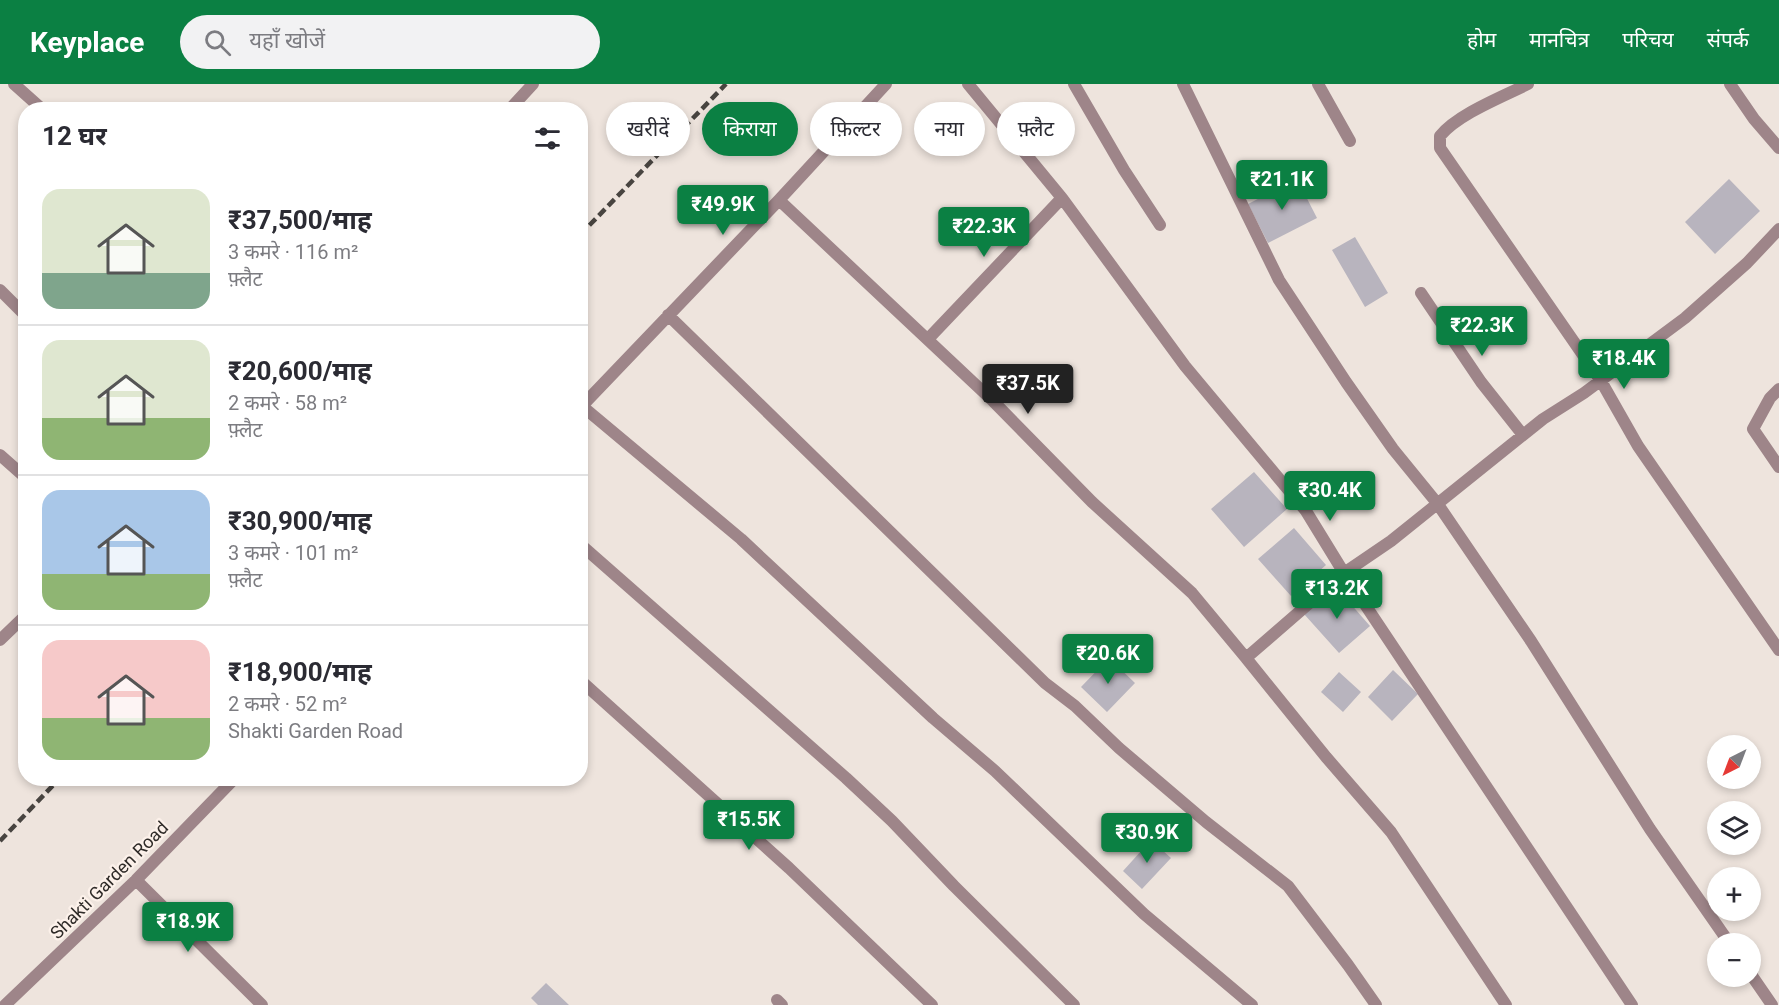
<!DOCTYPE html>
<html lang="hi">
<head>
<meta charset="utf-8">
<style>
  :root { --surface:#fff; --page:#f2f2f3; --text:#2b2b33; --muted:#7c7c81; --line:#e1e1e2; --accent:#0b8043 }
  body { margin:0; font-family:Roboto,"Noto Sans Devanagari",sans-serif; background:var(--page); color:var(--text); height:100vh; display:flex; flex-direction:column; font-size:22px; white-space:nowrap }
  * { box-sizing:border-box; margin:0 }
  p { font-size:20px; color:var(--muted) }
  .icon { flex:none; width:33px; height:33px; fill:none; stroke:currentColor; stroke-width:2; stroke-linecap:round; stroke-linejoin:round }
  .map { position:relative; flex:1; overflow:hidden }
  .drawer { position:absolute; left:18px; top:18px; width:570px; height:684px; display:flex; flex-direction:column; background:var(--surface); border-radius:24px; box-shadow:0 3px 9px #0003 }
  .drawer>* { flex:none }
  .banner { position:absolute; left:606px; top:18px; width:570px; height:54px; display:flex; gap:12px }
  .needle { width:39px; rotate:222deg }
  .buttons { position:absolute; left:1707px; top:651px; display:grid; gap:12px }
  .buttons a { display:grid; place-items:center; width:54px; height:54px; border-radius:50%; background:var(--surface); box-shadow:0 3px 9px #0003; font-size:30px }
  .price { position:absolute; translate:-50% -51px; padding:0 14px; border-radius:6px; background:var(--accent); color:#fff; font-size:20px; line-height:39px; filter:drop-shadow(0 2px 3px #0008) }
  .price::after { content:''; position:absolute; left:50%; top:36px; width:18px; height:14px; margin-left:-9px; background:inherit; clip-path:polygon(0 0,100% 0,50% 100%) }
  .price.on { background:#222; color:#fff }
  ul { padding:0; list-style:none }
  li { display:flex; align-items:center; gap:18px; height:150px; padding:0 24px }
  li+li { border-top:2px solid var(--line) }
  li span { display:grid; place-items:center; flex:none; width:168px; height:120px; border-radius:18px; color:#555 }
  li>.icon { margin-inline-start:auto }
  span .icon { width:72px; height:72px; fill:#fffc; stroke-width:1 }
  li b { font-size:26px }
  h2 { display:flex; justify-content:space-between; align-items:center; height:72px; padding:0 24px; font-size:26px }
  .chip { padding:0 21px; border-radius:27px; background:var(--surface); box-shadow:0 3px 9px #0003; font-size:21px; line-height:54px }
  .chip.on { background:var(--accent); color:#fff }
  header { display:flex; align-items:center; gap:36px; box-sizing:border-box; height:84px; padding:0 30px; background:var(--accent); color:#fff }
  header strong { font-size:28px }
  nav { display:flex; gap:33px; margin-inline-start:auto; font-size:21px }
  .search { width:420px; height:54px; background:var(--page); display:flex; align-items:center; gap:15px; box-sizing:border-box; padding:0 21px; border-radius:33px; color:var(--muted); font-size:22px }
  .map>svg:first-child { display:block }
  .building { fill:#b8b4be }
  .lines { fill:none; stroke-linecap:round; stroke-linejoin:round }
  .street { stroke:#9e8589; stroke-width:12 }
  .rail { stroke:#484440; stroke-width:4.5; stroke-dasharray:9 4.5; stroke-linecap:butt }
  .labels { text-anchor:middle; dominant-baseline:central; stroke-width:4.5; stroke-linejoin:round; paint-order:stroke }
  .street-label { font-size:18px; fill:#2f2b28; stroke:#fcf1ea }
</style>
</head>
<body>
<header>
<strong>Keyplace</strong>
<div class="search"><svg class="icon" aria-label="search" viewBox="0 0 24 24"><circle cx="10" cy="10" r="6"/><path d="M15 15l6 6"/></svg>यहाँ खोजें</div>
<nav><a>होम</a><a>मानचित्र</a><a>परिचय</a><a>संपर्क</a></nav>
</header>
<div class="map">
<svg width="1779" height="921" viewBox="0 0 1779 921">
  <rect width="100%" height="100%" fill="#eee4dd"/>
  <path class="building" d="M 1297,95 L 1317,134 L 1268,159 L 1248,120 Z
    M 1729,95 L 1760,127 L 1715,170 L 1685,138 Z
    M 1355,153 L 1388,209 L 1365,223 L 1332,166 Z
    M 1254,388 L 1287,425 L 1244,463 L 1211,425 Z
    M 1294,444 L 1326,481 L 1291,512 L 1258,475 Z
    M 1335,502 L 1370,542 L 1339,569 L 1304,530 Z
    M 1109,574 L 1135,599 L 1107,628 L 1081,603 Z
    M 1393,586 L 1418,610 L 1392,637 L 1368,613 Z
    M 1339,588 L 1361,608 L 1343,628 L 1321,608 Z
    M 1151,756 L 1171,774 L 1142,805 L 1123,787 Z
    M 546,899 L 569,921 L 538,921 L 531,914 Z"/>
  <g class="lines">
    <path class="street" d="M 14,0 L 43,26
      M 968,0 L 1062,114 L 1185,282 L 1306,427 L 1344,489 L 1632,921
      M 1074,0 L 1124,86 L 1160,141
      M 1183,0 L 1279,196 L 1346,298 L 1393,365 L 1437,419 L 1531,557 L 1650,745 L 1730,860
      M 1318,0 L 1350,57
      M 1528,0 C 1502,13 1458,30 1440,52 L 1440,64 L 1601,297 L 1638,362 L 1779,566
      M 1730,0 L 1754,35 L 1779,64
      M 509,26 L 533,0
      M 779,116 L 993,317 L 1092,418 L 1192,509 L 1246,574
      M 0,206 L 26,232
      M 1421,209 L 1481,298 L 1523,351
      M 668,231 L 1045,599 L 1075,622 L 1119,664 L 1206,738 L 1288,802 L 1348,881 L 1376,921
      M 928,255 L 1062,114
      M 1779,305 L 1770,314 L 1753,345 L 1779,383
      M 582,322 L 741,455 L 933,634 L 995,687 L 1144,830 L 1252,921
      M 580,324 L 779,116 L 886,0
      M 0,371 L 26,394
      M 580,460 L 846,694 L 892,737 L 954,802 L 1074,921
      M 0,556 L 26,531
      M 580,596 L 789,784 L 932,921
      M 136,796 L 262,921
      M 1750,889 L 1772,921
      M 777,916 L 782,921
      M 5,921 L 136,796 L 235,694
      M 1506,921 L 1391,748 L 1326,673 L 1246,574 L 1344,489 L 1391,457 L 1543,335 L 1584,309 L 1685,234 L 1747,179 L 1779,145"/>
    <path class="rail" d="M 580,151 L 726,0
      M 0,757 L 60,694"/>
  </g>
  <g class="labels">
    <g class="street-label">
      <text transform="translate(109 796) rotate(-45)">Shakti Garden Road</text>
    </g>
  </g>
</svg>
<div class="buttons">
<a><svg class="needle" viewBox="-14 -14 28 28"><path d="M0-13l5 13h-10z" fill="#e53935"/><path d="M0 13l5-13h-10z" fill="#7c7c81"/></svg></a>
<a><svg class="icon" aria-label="layers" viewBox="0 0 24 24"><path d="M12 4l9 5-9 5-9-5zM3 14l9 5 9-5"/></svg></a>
<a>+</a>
<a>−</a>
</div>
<b class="price" style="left:1282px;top:127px">₹21.1K</b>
<b class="price" style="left:723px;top:152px">₹49.9K</b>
<b class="price" style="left:984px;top:174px">₹22.3K</b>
<b class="price" style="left:1482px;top:273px">₹22.3K</b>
<b class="price" style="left:1624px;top:306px">₹18.4K</b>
<b class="price on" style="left:1028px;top:331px">₹37.5K</b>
<b class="price" style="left:1330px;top:438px">₹30.4K</b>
<b class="price" style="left:1337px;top:536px">₹13.2K</b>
<b class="price" style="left:1108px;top:601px">₹20.6K</b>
<b class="price" style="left:749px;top:767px">₹15.5K</b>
<b class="price" style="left:1147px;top:780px">₹30.9K</b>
<b class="price" style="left:188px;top:869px">₹18.9K</b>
<div class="banner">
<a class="chip">खरीदें</a>
<a class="chip on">किराया</a>
<a class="chip">फ़िल्टर</a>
<a class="chip">नया</a>
<a class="chip">फ़्लैट</a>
</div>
<section class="drawer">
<h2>12 घर<svg class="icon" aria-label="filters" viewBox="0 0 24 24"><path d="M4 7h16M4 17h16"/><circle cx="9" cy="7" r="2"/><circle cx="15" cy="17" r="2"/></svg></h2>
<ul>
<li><span style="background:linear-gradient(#dfe7d0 70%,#7fa58c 0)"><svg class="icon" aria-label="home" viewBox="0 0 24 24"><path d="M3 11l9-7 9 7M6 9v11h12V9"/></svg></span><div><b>₹37,500/माह</b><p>3 कमरे · 116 m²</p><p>फ़्लैट</p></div></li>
<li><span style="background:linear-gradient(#dfe7d0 65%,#8fb573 0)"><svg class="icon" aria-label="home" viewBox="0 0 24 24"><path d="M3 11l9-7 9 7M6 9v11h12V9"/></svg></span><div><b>₹20,600/माह</b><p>2 कमरे · 58 m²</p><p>फ़्लैट</p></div></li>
<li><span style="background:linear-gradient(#a9c7e8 70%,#8fb573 0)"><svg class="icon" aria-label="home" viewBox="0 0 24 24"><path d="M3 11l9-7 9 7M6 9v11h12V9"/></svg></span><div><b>₹30,900/माह</b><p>3 कमरे · 101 m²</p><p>फ़्लैट</p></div></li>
<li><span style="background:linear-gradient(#f6c9c9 65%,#8fb573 0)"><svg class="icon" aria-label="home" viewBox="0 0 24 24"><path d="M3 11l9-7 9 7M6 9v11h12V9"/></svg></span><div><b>₹18,900/माह</b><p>2 कमरे · 52 m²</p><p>Shakti Garden Road</p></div></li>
</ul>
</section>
</div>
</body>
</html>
